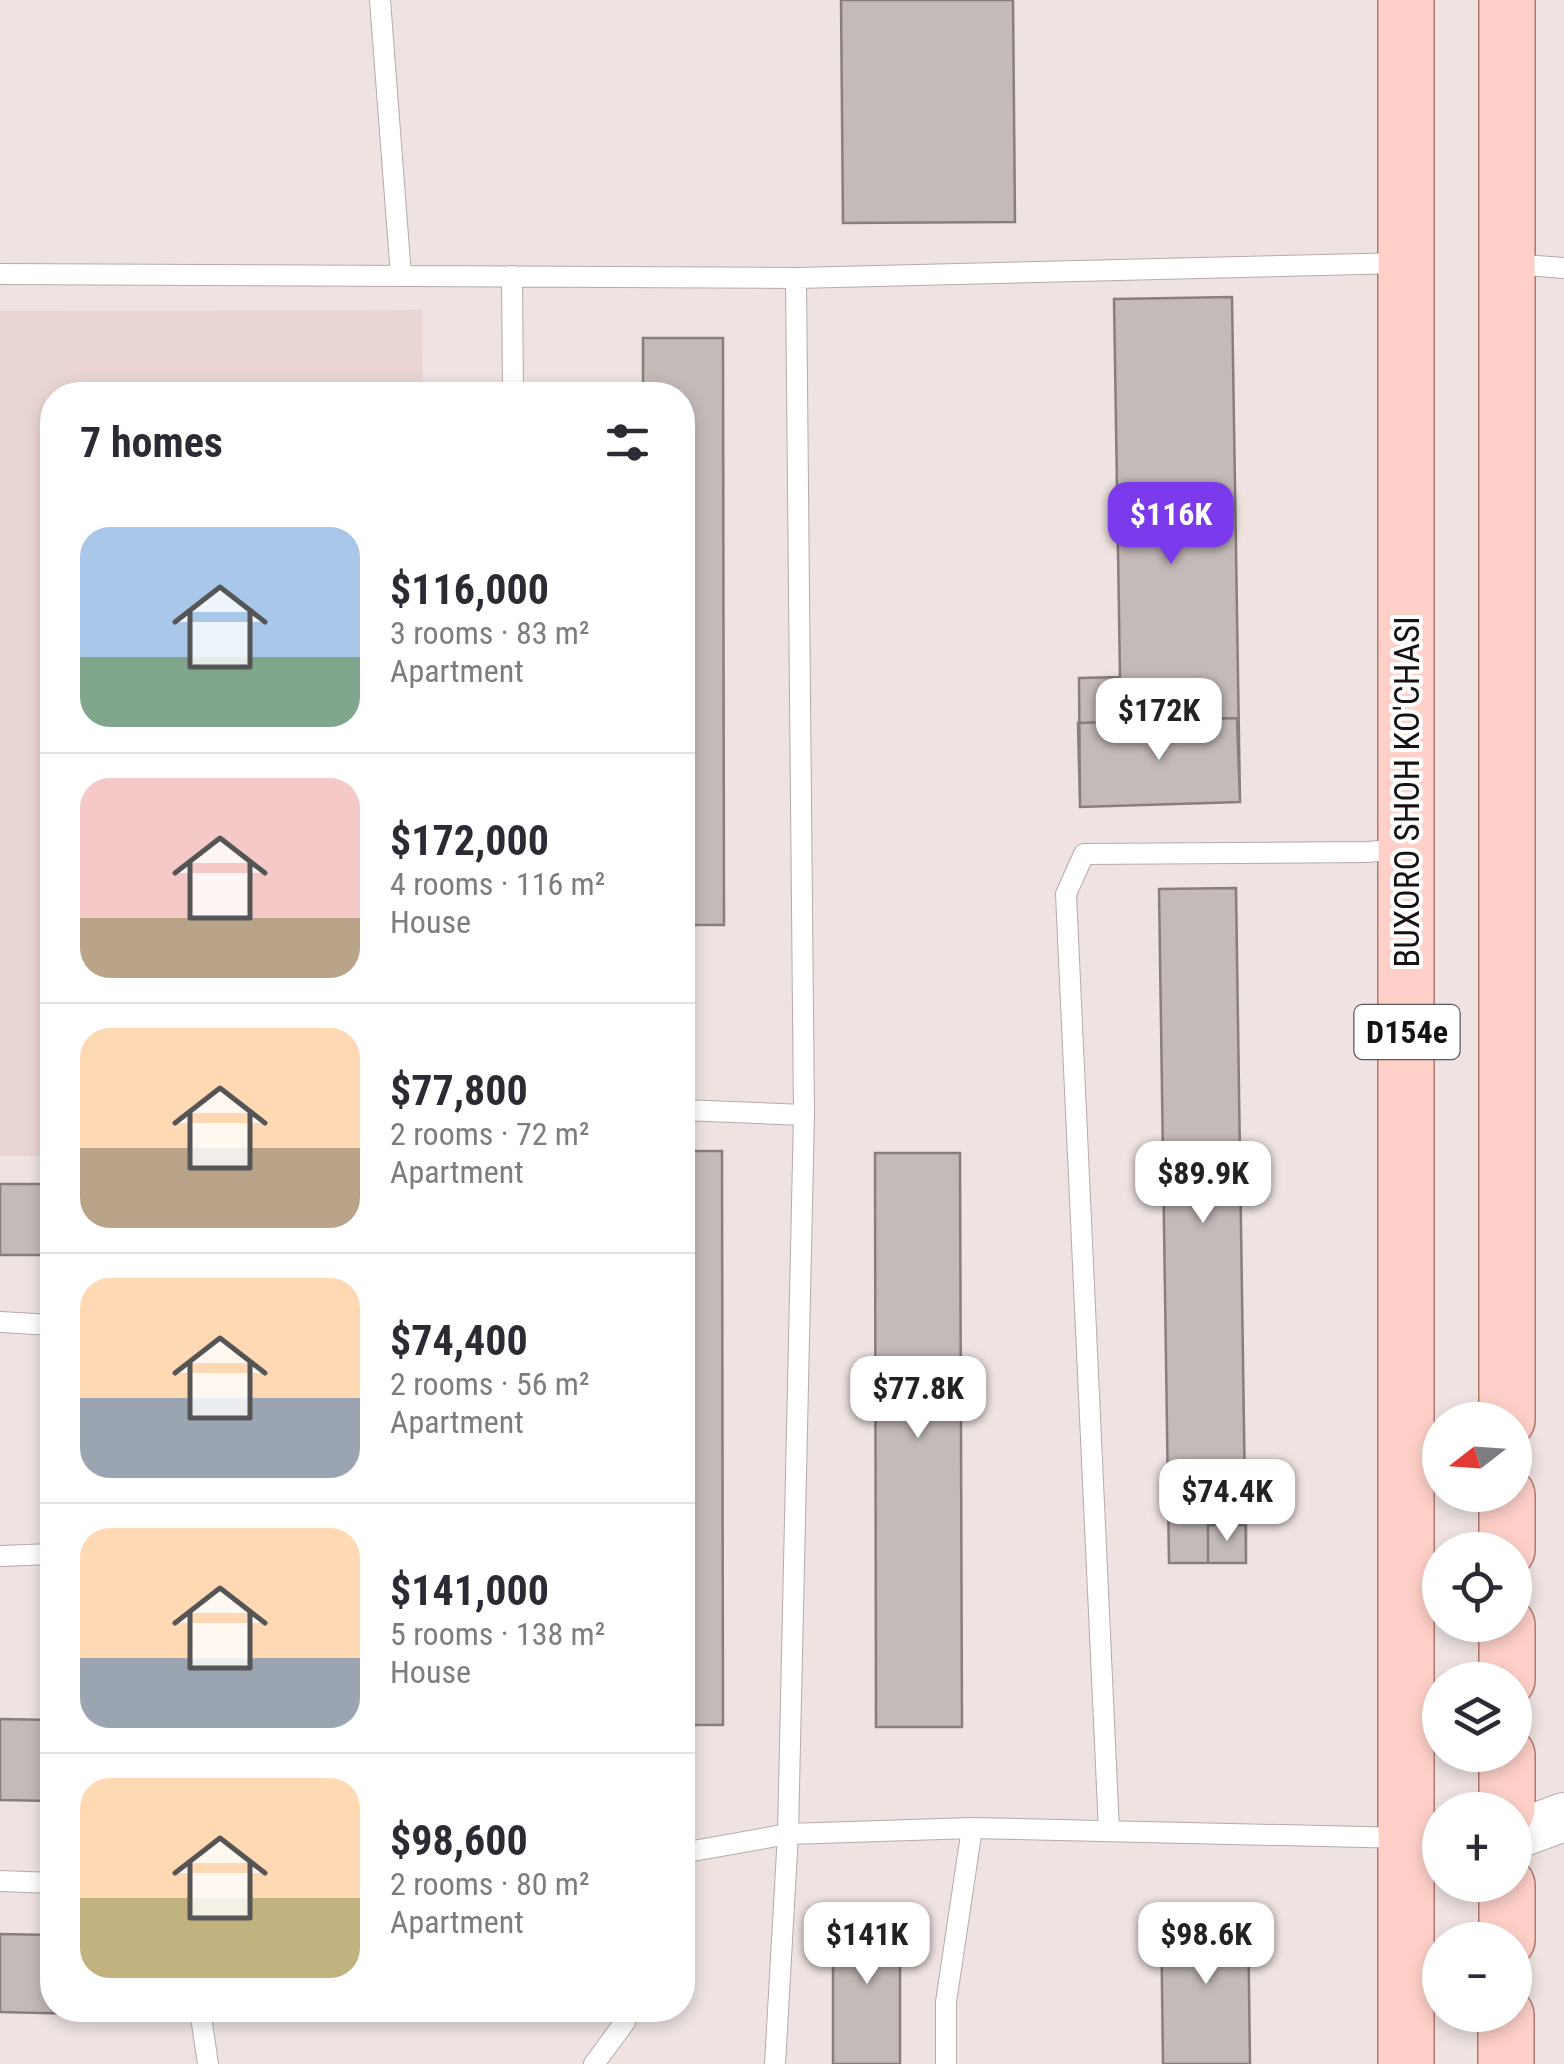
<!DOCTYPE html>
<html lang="en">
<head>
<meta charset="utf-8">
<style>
  :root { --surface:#fff; --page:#f2f2f3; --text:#2b2b33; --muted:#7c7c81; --line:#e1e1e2; --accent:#7c3aed }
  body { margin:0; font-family:"Roboto Condensed",sans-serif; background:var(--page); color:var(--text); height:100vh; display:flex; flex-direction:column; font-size:38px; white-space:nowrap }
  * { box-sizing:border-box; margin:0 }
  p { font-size:32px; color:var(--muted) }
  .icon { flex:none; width:55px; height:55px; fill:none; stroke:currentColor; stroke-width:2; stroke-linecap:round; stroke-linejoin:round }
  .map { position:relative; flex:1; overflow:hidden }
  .side { position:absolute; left:40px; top:382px; width:655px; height:1640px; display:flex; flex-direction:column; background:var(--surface); border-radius:40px; box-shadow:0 5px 15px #0003 }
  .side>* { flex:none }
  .needle { width:65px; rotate:253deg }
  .fabs { position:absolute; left:1422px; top:1402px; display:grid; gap:20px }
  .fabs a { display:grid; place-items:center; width:110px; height:110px; border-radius:50%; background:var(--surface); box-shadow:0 5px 15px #0003; font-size:50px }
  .price { position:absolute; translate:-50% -85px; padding:0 22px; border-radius:20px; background:#fff; color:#222; font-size:32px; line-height:65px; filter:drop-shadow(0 2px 5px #0008) }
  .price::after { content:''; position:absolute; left:50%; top:60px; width:30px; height:22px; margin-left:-15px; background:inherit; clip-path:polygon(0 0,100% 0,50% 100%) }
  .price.current { background:var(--accent); color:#fff }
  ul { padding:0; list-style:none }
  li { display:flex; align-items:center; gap:30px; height:250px; padding:0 40px }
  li+li { border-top:2px solid var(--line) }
  li span { display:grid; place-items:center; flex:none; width:280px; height:200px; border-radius:30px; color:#555 }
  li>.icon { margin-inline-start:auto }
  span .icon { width:120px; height:120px; fill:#fffc; stroke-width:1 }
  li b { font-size:42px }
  h2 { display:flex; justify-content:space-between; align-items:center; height:120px; padding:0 40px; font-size:42px }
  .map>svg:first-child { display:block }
  .built { fill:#e9d6d2 }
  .building { fill:#c4bab8; stroke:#887f7d; stroke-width:2.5 }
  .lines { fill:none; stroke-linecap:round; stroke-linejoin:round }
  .service-casing { stroke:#b5aba9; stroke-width:22 }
  .tertiary-casing { stroke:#b5aba9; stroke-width:50 }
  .primary-casing { stroke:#ad7971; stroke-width:58 }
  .service { stroke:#fff; stroke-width:20 }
  .tertiary { stroke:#fff; stroke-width:48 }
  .primary { stroke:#fed0c8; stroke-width:55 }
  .labels { text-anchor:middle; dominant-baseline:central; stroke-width:8; stroke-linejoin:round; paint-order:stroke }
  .shield { fill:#fff; stroke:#5c5959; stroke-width:2.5 }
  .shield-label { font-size:32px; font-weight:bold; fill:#161212 }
  .street-label { font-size:35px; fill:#161212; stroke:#fff }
</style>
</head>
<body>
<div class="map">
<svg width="1564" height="2064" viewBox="0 0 1564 2064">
  <rect width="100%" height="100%" fill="#eee3e1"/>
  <path class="built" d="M 422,310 L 423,395 L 52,395 L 52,1156 L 0,1156 L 0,311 Z"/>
  <path class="building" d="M 841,0 L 1013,0 L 1015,222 L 843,223 Z
    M 1232,297 L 1240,802 L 1080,807 L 1079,678 L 1120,677 L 1114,299 Z
    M 643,338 L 723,338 L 724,925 L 682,925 L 682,395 L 643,395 Z
    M 1237,718 L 1240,802 L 1080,807 L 1078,723 Z
    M 1236,888 L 1246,1563 L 1169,1563 L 1159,889 Z
    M 682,1151 L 722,1151 L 723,1725 L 682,1725 Z
    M 875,1153 L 960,1153 L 962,1727 L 876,1727 Z
    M 0,1184 L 52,1184 L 52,1255 L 0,1255 Z
    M 1208,1525 L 1246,1525 L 1246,1563 L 1208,1563 Z
    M 0,1719 L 52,1720 L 52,1801 L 0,1800 Z
    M 833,1909 L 900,1909 L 900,2064 L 833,2064 Z
    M 1248,1909 L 1250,2064 L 1163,2064 L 1161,1910 Z
    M 0,1934 L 52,1935 L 52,2010 L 81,2010 L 81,2014 L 0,2012 Z"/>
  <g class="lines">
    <defs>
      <path id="service" d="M 380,0 L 401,276
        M 1509,264 L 1564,268
        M 0,274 L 796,278 L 1403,263
        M 512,276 L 513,395
        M 796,278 L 804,1115
        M 682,1110 L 804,1115 L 788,1834 L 682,1853
        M 0,1322 L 52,1325
        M 0,1556 L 52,1554
        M 1109,1831 L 1066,894 L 1084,854 L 1367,852 L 1405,849
        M 0,1881 L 52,1883
        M 200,2010 L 208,2064
        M 594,2064 L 625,2022 L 624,2010
        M 775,2064 L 788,1834 L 972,1828 L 1406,1838
        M 946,2064 L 946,2002 L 972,1828"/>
      <path id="tertiary" d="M 1515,1835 L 1564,1817"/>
      <path id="primary" d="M 1507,0 L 1507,1420
        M 1507,1495 L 1507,1550
        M 1507,1625 L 1507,1680
        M 1507,1755 L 1507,1810
        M 1507,1940 L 1507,1885
        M 1406,2064 L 1406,0
        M 1506,2064 L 1506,2015"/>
    </defs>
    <use href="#service" class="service-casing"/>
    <use href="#tertiary" class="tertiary-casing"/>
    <use href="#primary" class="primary-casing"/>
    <use href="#service" class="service"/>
    <use href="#tertiary" class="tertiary"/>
    <use href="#primary" class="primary"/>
  </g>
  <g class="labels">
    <rect class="shield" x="1354.5" y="1005" width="105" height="54" rx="8"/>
    <g class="shield-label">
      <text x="1407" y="1032">D154e</text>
    </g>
    <g class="street-label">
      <text transform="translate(1407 792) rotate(-90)">BUXORO SHOH KO'CHASI</text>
    </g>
  </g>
</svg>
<div class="fabs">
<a><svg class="needle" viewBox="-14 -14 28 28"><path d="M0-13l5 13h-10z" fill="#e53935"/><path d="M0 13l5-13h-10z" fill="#7c7c81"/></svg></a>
<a><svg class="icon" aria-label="locate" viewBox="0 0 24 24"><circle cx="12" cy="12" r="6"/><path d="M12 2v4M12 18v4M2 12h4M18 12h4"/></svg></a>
<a><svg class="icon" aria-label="layers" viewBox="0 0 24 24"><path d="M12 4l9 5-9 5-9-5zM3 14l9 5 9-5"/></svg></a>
<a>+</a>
<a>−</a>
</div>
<b class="price current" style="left:1171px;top:567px">$116K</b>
<b class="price" style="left:1159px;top:763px">$172K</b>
<b class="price" style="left:1203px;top:1226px">$89.9K</b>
<b class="price" style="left:918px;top:1441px">$77.8K</b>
<b class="price" style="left:1227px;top:1544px">$74.4K</b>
<b class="price" style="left:867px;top:1987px">$141K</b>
<b class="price" style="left:1206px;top:1987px">$98.6K</b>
<section class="side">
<h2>7 homes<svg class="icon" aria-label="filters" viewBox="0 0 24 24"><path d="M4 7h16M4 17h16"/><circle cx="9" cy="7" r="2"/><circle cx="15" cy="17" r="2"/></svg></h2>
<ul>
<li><span style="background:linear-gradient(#a9c7e8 65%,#7fa58c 0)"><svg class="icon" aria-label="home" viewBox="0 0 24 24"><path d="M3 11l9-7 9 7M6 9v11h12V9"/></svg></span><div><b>$116,000</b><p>3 rooms · 83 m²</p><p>Apartment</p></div></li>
<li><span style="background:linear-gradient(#f6c9c9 70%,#b9a48a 0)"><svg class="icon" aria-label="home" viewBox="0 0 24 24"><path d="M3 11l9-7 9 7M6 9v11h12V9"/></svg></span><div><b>$172,000</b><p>4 rooms · 116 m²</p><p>House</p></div></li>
<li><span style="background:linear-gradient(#ffd9b3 60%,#b9a48a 0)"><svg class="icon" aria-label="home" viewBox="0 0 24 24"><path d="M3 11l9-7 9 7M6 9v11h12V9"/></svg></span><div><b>$77,800</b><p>2 rooms · 72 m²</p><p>Apartment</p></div></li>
<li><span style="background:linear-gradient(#ffd9b3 60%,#9aa5b1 0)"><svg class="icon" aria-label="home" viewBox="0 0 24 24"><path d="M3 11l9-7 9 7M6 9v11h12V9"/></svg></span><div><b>$74,400</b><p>2 rooms · 56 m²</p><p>Apartment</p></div></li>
<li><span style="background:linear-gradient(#ffd9b3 65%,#9aa5b1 0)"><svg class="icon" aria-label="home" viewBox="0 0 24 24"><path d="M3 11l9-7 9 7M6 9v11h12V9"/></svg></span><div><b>$141,000</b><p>5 rooms · 138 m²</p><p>House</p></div></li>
<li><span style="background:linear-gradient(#ffd9b3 60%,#c2b280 0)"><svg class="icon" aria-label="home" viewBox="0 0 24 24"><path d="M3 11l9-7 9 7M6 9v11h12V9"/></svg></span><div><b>$98,600</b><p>2 rooms · 80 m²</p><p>Apartment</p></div></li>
</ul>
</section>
</div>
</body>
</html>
